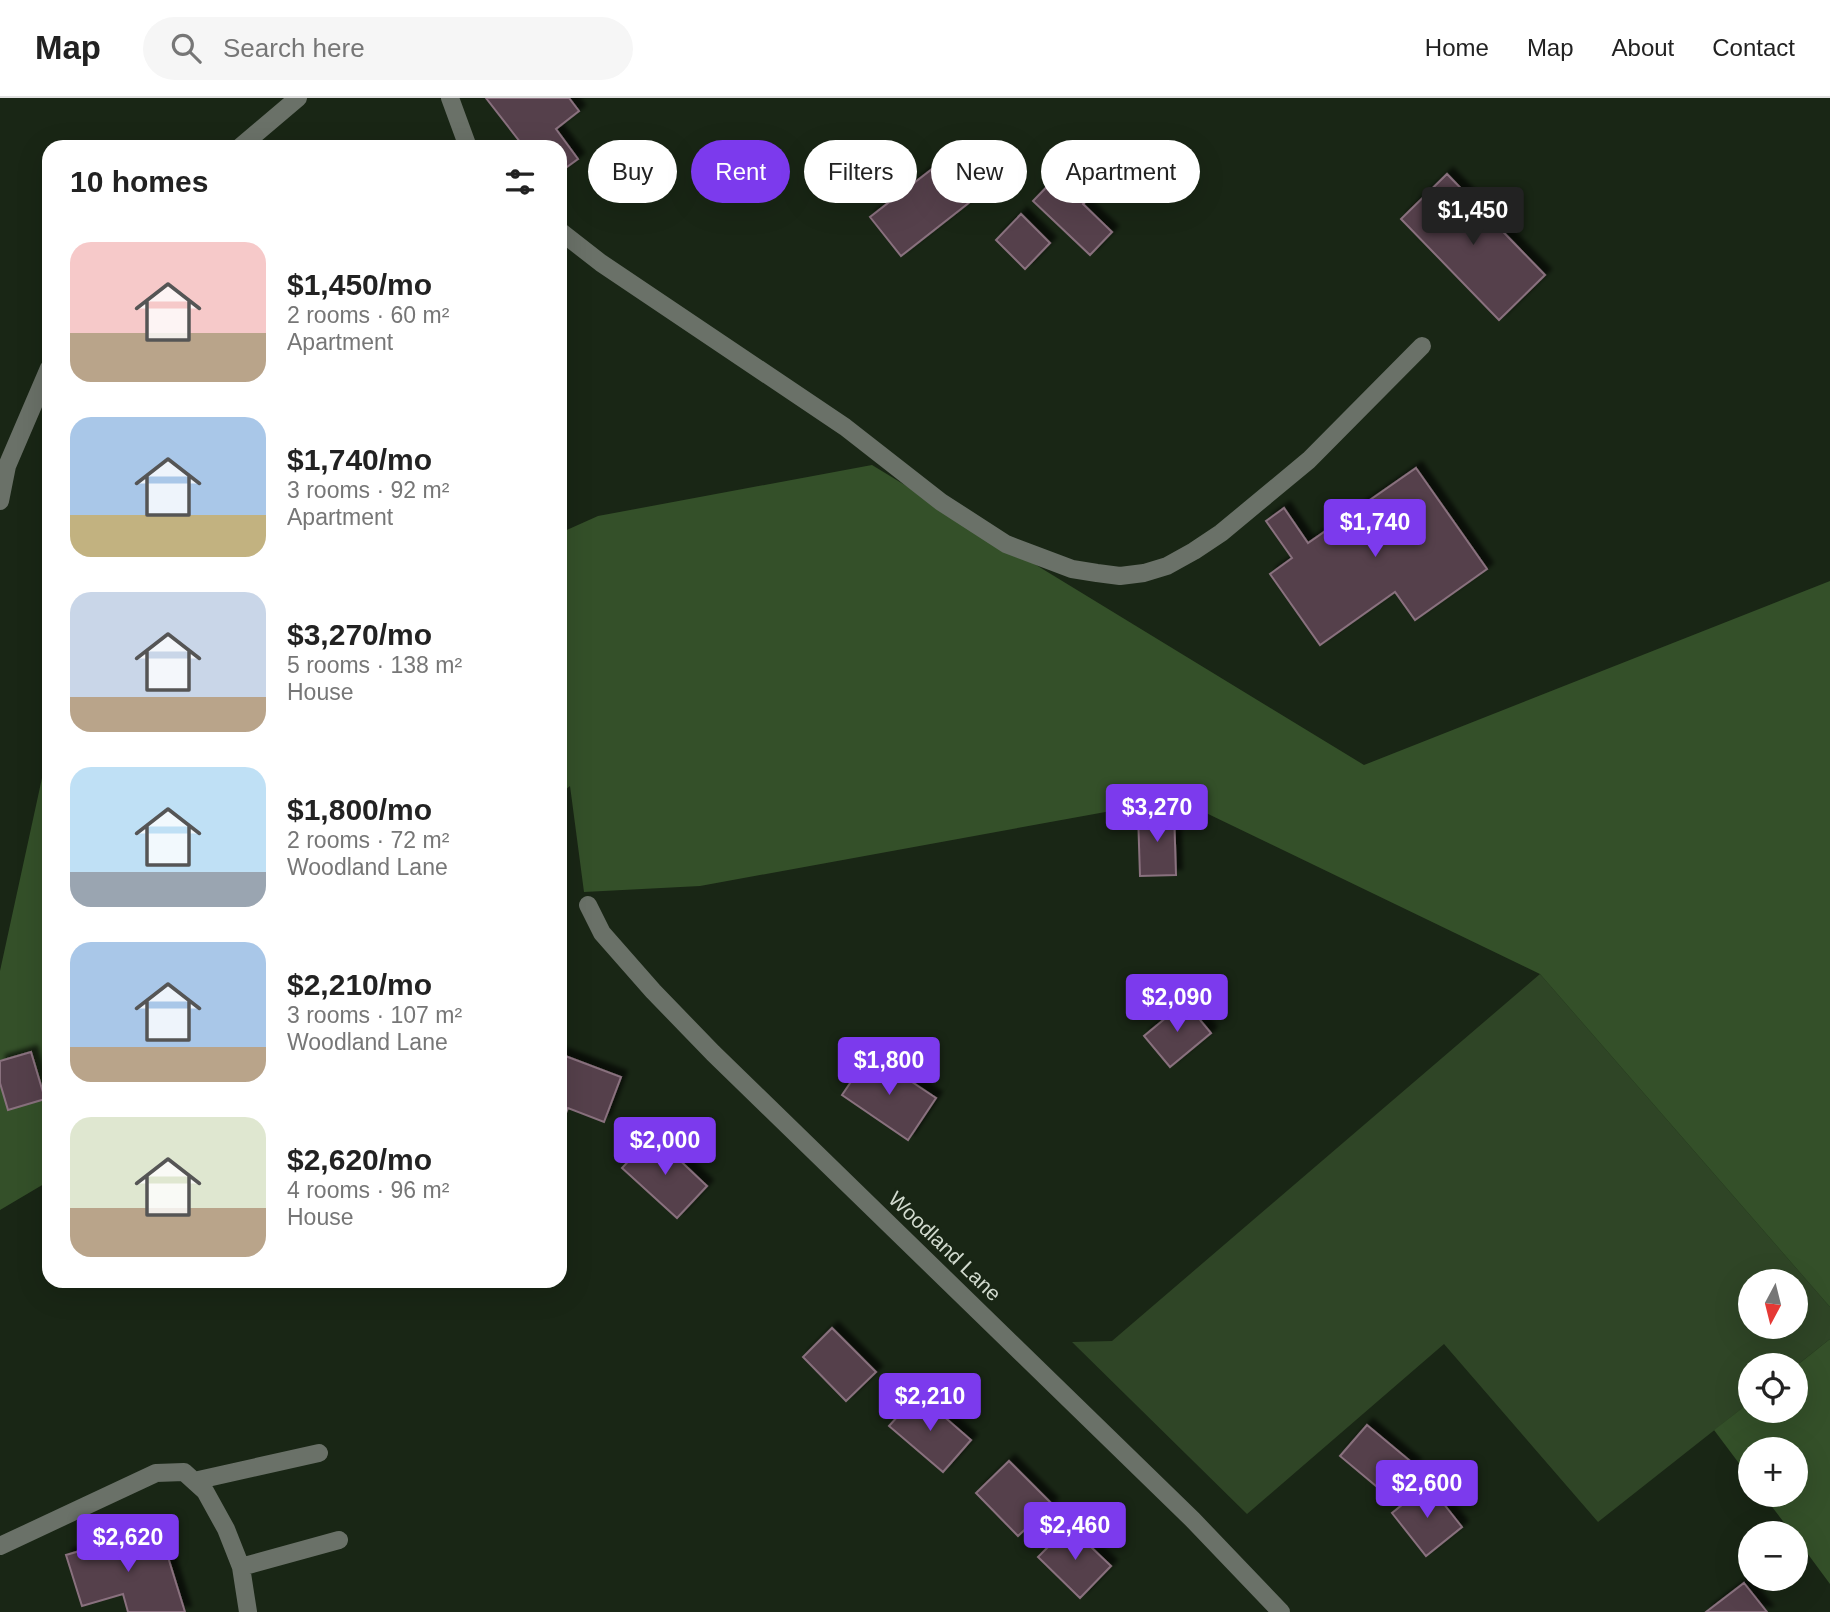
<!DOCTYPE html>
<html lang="en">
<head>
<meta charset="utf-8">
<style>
  :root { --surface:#fff; --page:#f6f6f6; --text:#222; --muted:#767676; --line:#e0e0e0; --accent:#7c3aed }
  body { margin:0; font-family:Arial,sans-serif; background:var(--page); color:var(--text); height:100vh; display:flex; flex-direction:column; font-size:26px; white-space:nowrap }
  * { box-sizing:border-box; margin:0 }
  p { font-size:23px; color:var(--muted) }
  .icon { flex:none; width:38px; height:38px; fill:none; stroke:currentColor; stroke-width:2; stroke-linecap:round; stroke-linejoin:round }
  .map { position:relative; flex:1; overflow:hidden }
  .panel { position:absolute; left:42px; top:42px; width:525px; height:1148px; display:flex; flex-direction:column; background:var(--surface); border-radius:21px; box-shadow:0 7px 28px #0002 }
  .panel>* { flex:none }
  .hud { position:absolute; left:588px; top:42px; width:665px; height:63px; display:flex; gap:14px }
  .needle { width:46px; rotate:187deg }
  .fabs { position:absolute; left:1738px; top:1171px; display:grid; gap:14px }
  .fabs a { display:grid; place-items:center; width:70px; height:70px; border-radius:50%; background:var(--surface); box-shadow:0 7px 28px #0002; font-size:35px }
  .price { position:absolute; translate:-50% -60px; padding:0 16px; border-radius:7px; background:var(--accent); color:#fff; font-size:23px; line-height:46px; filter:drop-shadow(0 2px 4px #0008) }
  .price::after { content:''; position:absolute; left:50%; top:42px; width:21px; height:16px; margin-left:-10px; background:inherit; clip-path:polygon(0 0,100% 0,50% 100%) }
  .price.active { background:#222; color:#fff }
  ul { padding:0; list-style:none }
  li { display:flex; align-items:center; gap:21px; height:175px; padding:0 28px }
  li span { display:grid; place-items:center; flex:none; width:196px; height:140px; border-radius:21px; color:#555 }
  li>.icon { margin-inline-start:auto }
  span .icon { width:84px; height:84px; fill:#fffc; stroke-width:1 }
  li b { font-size:30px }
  h2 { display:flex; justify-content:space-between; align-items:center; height:84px; padding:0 28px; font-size:30px }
  .chip { padding:0 24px; border-radius:32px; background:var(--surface); box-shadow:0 7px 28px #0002; font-size:24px; line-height:63px }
  .chip.active { background:var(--accent); color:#fff }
  header { display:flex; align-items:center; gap:42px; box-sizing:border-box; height:98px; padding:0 35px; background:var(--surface); border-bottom:2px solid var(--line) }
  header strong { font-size:33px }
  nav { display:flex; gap:38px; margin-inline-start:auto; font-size:24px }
  .search { width:490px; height:63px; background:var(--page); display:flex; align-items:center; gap:18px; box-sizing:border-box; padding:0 24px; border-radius:38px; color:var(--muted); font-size:26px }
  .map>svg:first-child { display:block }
  .green { fill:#2f4526; fill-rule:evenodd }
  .forest { fill:#345029 }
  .building { fill:#553f4b; stroke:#89717e; stroke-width:2; filter:url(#shadow) }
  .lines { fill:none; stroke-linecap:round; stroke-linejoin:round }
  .minor { stroke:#6a7168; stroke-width:18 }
  .labels { text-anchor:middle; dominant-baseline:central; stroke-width:5; stroke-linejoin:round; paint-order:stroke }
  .street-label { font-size:21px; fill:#d1dace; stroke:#192615 }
</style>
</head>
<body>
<header>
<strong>Map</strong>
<div class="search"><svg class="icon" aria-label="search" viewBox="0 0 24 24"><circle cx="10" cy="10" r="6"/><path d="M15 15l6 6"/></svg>Search here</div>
<nav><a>Home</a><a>Map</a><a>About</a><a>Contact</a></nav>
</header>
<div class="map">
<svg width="1830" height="1514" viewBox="0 0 1830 1514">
  <defs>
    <filter id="shadow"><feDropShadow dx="6" dy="-6" stdDeviation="2" flood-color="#0009"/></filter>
  </defs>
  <rect width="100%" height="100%" fill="#192615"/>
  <path class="green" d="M 1540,876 L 1830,1209 L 1830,1241 L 1796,1268 L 1750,1267 L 1750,1304 L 1598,1424 L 1444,1246 L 1247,1416 L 1072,1244 L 1112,1243 ZM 1750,1183 L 1796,1183 L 1796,1228 L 1750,1228 Z"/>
  <path class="forest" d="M 872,367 L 1364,667 L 1830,483 L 1830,1209 L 1540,876 L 1177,701 L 700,788 L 584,794 L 570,688 L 560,696 L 560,435 L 598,418 Z
    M 47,657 L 49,657 L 49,1083 L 0,1112 L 0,873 Z
    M 1830,1241 L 1830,1486 L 1796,1440 L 1796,1435 L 1792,1435 L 1763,1397 L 1796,1396 L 1796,1351 L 1750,1351 L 1750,1380 L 1714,1332 L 1750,1304 L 1750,1312 L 1796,1312 L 1796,1268 Z"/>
  <path class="building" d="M 486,0 L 569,0 L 579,13 L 556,31 L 578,61 L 560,74 L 560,49 L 524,49 Z
    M 945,61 L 975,100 L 901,158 L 870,119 Z
    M 1071,64 L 1098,90 L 1083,106 L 1112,134 L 1090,157 L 1033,103 Z
    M 1447,76 L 1545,177 L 1499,222 L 1401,121 Z
    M 1021,116 L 1050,145 L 1025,171 L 996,142 Z
    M 1416,370 L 1487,471 L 1415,522 L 1395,494 L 1320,547 L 1270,476 L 1292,460 L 1266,423 L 1284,410 L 1308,445 Z
    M 1174,714 L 1176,777 L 1140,778 L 1138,716 Z
    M 1185,904 L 1211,935 L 1170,969 L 1144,938 Z
    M 31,954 L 45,1001 L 8,1012 L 0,985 L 0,963 Z
    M 560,956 L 621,979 L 604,1024 L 568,1010 L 566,1015 L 560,1012 Z
    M 870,956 L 936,1000 L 908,1042 L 842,997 Z
    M 653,1037 L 707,1088 L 677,1120 L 622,1070 Z
    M 832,1230 L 876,1274 L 846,1303 L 803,1259 Z
    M 918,1296 L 971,1342 L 943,1374 L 889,1328 Z
    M 1367,1327 L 1415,1367 L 1388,1398 L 1340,1358 Z
    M 1009,1363 L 1052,1406 L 1018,1438 L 976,1395 Z
    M 1428,1386 L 1462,1429 L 1426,1458 L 1392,1415 Z
    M 1069,1428 L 1111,1468 L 1080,1500 L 1038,1459 Z
    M 159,1430 L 185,1514 L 128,1514 L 123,1496 L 82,1508 L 66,1457 Z
    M 1744,1485 L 1767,1514 L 1706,1514 Z"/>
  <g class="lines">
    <path class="minor" d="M 450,0 L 468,49
      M 240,49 L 298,0
      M 560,133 L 601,165 L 845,329 L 941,404 L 1006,446 L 1072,471 L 1097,475 L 1120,478 L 1144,475 L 1167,468 L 1194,453 L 1221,435 L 1309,362 L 1422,248
      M 0,403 L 7,368 L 49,270
      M 588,807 L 602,835 L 653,893 L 713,955 L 1193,1422 L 1281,1514
      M 194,1383 L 319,1355
      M 0,1448 L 156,1375 L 184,1374 L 205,1393 L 226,1431 L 241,1469 L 248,1514
      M 241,1469 L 339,1442"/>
  </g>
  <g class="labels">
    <g class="street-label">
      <text transform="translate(945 1148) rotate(44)">Woodland Lane</text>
    </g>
  </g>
</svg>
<div class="fabs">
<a><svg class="needle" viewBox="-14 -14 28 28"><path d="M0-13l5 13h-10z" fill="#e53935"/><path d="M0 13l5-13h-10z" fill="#767676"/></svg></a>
<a><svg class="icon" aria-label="locate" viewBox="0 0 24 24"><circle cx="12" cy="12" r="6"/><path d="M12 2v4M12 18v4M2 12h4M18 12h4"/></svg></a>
<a>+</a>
<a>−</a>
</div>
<b class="price active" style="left:1473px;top:149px">$1,450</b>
<b class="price" style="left:1375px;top:461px">$1,740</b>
<b class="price" style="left:1157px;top:746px">$3,270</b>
<b class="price" style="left:1177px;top:936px">$2,090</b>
<b class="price" style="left:889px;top:999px">$1,800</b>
<b class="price" style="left:665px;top:1079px">$2,000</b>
<b class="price" style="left:930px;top:1335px">$2,210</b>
<b class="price" style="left:1427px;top:1422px">$2,600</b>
<b class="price" style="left:1075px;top:1464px">$2,460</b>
<b class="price" style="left:128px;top:1476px">$2,620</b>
<div class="hud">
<a class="chip">Buy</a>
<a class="chip active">Rent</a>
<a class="chip">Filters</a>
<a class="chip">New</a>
<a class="chip">Apartment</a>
</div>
<section class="panel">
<h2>10 homes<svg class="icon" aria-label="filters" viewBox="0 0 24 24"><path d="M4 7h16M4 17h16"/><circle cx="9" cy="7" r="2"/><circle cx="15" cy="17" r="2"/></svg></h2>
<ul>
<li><span style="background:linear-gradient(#f6c9c9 65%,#b9a48a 0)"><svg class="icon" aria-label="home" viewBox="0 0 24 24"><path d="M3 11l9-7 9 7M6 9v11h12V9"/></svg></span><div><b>$1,450/mo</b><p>2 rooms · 60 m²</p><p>Apartment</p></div></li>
<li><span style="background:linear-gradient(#a9c7e8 70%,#c2b280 0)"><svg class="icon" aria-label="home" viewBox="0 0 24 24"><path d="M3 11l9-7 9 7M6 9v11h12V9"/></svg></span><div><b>$1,740/mo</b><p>3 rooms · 92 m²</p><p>Apartment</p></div></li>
<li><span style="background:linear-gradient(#c9d6e8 75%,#b9a48a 0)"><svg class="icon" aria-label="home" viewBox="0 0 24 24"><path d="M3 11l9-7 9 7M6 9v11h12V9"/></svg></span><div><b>$3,270/mo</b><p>5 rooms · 138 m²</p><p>House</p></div></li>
<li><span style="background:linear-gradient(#bfe0f5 75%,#9aa5b1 0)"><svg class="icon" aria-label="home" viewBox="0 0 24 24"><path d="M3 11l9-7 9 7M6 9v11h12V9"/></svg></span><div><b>$1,800/mo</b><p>2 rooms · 72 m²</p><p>Woodland Lane</p></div></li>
<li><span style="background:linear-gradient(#a9c7e8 75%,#b9a48a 0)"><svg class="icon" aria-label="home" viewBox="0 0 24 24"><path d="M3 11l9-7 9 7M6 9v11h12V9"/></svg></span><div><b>$2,210/mo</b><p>3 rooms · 107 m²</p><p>Woodland Lane</p></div></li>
<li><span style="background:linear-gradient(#dfe7d0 65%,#b9a48a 0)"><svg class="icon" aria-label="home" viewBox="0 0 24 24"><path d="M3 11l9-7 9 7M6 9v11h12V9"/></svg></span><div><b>$2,620/mo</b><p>4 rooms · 96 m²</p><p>House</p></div></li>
</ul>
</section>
</div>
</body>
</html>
